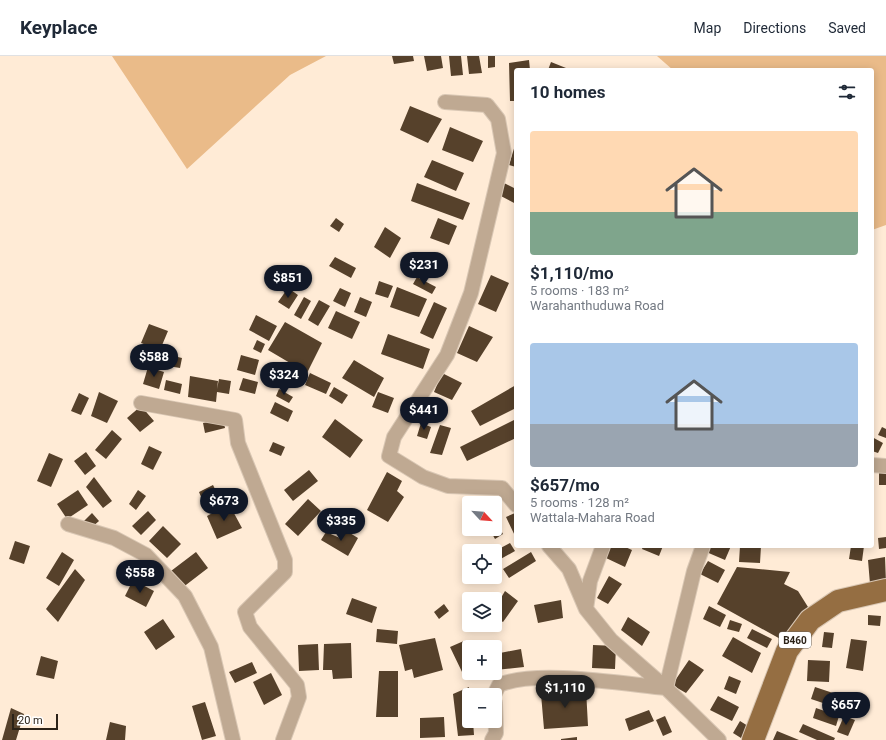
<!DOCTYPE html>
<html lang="en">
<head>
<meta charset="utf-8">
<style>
  :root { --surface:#fff; --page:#f2f2f3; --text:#1f2937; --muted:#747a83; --line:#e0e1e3; --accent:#111827 }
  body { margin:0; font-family:Roboto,sans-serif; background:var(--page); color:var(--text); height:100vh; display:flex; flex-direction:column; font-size:15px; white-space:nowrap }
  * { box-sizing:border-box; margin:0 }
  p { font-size:13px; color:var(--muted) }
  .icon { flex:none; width:22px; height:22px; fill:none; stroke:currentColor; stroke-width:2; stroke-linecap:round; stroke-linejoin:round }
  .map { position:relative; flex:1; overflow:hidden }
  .panel { position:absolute; left:514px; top:12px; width:360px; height:480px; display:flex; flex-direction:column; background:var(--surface); border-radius:4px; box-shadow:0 2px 10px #0003 }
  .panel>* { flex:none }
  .needle { width:26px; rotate:116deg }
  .controls { position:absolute; left:462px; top:440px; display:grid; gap:8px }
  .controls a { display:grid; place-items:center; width:40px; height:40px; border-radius:4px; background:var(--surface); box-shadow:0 2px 10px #0003; font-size:20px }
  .scale { position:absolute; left:12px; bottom:10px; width:46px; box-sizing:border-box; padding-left:4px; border:2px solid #2b2218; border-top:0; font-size:11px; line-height:14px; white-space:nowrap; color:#2b2218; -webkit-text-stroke:3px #fff; paint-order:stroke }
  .price { position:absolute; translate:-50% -34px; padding:0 9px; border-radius:14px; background:var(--accent); color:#fff; font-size:13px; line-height:26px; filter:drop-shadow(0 1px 2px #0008) }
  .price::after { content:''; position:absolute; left:50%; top:24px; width:12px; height:9px; margin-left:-6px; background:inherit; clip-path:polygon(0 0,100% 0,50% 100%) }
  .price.active { background:#222; color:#fff }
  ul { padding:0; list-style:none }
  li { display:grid; align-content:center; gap:8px; height:212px; padding:0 16px }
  li span { display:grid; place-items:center; height:124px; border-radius:4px; color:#555 }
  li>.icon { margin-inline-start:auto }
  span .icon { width:72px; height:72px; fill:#fffc; stroke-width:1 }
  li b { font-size:17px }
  h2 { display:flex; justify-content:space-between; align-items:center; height:48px; padding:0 16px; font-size:17px }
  header { display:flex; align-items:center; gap:24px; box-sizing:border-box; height:56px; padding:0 20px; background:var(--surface); border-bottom:1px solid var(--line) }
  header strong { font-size:19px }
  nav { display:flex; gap:22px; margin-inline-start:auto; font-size:14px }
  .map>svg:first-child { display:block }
  .green { fill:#eabb89 }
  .building { fill:#56412b }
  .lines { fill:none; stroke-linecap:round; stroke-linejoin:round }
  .street-casing { stroke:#d9c7b4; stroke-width:16 }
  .primary-casing { stroke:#d9c7b4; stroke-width:24 }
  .street { stroke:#bfa992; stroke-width:14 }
  .primary { stroke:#956e42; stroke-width:22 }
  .labels { text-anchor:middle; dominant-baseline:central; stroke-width:4; stroke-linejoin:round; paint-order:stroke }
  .shield { fill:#fff; stroke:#6b645d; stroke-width:1 }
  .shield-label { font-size:10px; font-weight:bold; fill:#2b2218 }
</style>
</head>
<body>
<header>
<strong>Keyplace</strong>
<nav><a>Map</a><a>Directions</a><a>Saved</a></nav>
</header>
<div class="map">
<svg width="886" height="684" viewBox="0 0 886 684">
  <rect width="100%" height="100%" fill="#ffebd6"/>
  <path class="green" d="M 112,0 L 326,0 L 290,19 L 187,113 Z
    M 657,0 L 886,0 L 886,169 L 872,174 L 872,14 L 673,14 Z"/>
  <path class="building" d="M 392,0 L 413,0 L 414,5 L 394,8 Z
    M 424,0 L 441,0 L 443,12 L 427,15 Z
    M 449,0 L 461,0 L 463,19 L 451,20 Z
    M 467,0 L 479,0 L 482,17 L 469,18 Z
    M 488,0 L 495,0 L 495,11 L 488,12 Z
    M 529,4 L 530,14 L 516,14 L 516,45 L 510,45 L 509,7 Z
    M 551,6 L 571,14 L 548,14 Z
    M 410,50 L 442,63 L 428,87 L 400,74 Z
    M 450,71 L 483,85 L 473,106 L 442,94 Z
    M 516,86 L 516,111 L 509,109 Z
    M 432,104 L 464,117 L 456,135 L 424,121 Z
    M 417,127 L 470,147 L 463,164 L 411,145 Z
    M 504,127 L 516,133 L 516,148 L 497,138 Z
    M 336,162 L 344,168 L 339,176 L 330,170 Z
    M 438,162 L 457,170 L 449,189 L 430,182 Z
    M 385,171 L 401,182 L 390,202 L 374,191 Z
    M 335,201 L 356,212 L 351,222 L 329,210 Z
    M 491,219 L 509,227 L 496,256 L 478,248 Z
    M 417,221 L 436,231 L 432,238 L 413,228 Z
    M 379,225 L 393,230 L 388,242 L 375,238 Z
    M 397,231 L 427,243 L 419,261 L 390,251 Z
    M 288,232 L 298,239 L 289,253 L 278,246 Z
    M 340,232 L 351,237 L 345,251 L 333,245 Z
    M 304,241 L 311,245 L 301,263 L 294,259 Z
    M 360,241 L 372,246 L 366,261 L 354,256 Z
    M 319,244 L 330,250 L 318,270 L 308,264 Z
    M 434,246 L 447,252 L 433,283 L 420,277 Z
    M 336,255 L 360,266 L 352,283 L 328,272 Z
    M 256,259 L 277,270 L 269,285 L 249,274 Z
    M 285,266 L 322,287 L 307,317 L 268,294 Z
    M 149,268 L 168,275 L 160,294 L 141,287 Z
    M 469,270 L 493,281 L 477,306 L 457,297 Z
    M 388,278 L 430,293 L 423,313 L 381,298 Z
    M 257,284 L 265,288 L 261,297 L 253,293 Z
    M 165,298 L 182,302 L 180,312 L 163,309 Z
    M 241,299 L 259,304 L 255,319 L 237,314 Z
    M 354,304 L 384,322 L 374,341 L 342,322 Z
    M 148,311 L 164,316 L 159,333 L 143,328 Z
    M 310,317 L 331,327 L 326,338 L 305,329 Z
    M 442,317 L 462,327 L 452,344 L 434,336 Z
    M 190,320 L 218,325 L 217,333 L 219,323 L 231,325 L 229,338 L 217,336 L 216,346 L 188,341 Z
    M 243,322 L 258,326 L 255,338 L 239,334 Z
    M 166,324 L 182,328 L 180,338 L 164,334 Z
    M 516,329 L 516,352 L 480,370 L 471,355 Z
    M 334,331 L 348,339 L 342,348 L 329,340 Z
    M 279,333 L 293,341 L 289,347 L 276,340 Z
    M 99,336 L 118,345 L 107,367 L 91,360 Z
    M 378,336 L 394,342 L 388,357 L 372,351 Z
    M 79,337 L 89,342 L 81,359 L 71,355 Z
    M 275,346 L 293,355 L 288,366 L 270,357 Z
    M 141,350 L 154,365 L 140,376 L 127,362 Z
    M 223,362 L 225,372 L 205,377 L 203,367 Z
    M 335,363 L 363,384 L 350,402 L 322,381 Z
    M 516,363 L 516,382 L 467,405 L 460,391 Z
    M 421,367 L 431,371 L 427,383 L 417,380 Z
    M 440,369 L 451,372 L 442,399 L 430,397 Z
    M 882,371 L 886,373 L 886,382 L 878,379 Z
    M 112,374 L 122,383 L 106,403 L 95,394 Z
    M 872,381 L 883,387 L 878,397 L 872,395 Z
    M 273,386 L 285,391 L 281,400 L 269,395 Z
    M 149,390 L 162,396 L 153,414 L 141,408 Z
    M 86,396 L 96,410 L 85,419 L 74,405 Z
    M 49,397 L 63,403 L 51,431 L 37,425 Z
    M 879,413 L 886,413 L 886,429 L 879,429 Z
    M 309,414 L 318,425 L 293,445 L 284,434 Z
    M 387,416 L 402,425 L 397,435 L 404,441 L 388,466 L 367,454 Z
    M 94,421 L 112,445 L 103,452 L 86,431 Z
    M 213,429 L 219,441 L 204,448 L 199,436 Z
    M 78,434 L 88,449 L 67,463 L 57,448 Z
    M 138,434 L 146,440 L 136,454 L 129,448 Z
    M 487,442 L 489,447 L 470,447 Z
    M 308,443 L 321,455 L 298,480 L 285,468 Z
    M 469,447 L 469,463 L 464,448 Z
    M 229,448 L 242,472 L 217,483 L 207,460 Z
    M 148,455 L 156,464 L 141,479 L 132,470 Z
    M 92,457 L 99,465 L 91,472 L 84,465 Z
    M 515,457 L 516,460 L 516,482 L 506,461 Z
    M 498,469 L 503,478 L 495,483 L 490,474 L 495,473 Z
    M 163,470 L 181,488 L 167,502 L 149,485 Z
    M 345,474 L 358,482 L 348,500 L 321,484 L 326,476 L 340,482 Z
    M 886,481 L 886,492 L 879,493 L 878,482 Z
    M 15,485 L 30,490 L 24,508 L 9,503 Z
    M 510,487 L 515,495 L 497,505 L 495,495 Z
    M 611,490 L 623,490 L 632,494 L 625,511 L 606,502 Z
    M 643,490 L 663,490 L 659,500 L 642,493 Z
    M 706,490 L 731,490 L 725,504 L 704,495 Z
    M 740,490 L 761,490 L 760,507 L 739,506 Z
    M 851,490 L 864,490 L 862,505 L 849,503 Z
    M 62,496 L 74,504 L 59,530 L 46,522 Z
    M 196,496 L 208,512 L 182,532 L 171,515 Z
    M 531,496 L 536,505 L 509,522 L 503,513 Z
    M 885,501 L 886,527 L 870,528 L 868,504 Z
    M 708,505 L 725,514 L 718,527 L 700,518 Z
    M 737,511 L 790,516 L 784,528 L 798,535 L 808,551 L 784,585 L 717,548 Z
    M 75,513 L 85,524 L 58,566 L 46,553 Z
    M 609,520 L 622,528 L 608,548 L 597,542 Z
    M 133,524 L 154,535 L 146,551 L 125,540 Z
    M 505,535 L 518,545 L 503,566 L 495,561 L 495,552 Z
    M 352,542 L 377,551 L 372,567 L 346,558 Z
    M 561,544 L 563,562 L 538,567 L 534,549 Z
    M 444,548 L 449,555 L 439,563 L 434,556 Z
    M 709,550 L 726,559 L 720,571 L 703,563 Z
    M 868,559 L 881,560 L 880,570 L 868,569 Z
    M 628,561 L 650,576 L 642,590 L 621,574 Z
    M 163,563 L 175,581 L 156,594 L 144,576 Z
    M 730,564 L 742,568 L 739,576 L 727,573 Z
    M 377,573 L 398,575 L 397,588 L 376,586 Z
    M 752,573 L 772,583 L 767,592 L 747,582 Z
    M 824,576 L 834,577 L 832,592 L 822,591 Z
    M 733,581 L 761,597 L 752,617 L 722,600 Z
    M 435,582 L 443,614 L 414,622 L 412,613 L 405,615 L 399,589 Z
    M 851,583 L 867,585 L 863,615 L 846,612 Z
    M 466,584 L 469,593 L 469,617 L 463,618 L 450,591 Z
    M 351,587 L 352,622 L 333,623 L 332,614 L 323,614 L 324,588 Z
    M 318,588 L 319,614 L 299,615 L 298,589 Z
    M 593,589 L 616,590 L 615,613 L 592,612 Z
    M 521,593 L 524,611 L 495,614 L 495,598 Z
    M 41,600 L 58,605 L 54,623 L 36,619 Z
    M 689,604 L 704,614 L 686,637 L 672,629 Z
    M 808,604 L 830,605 L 829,626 L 807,625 Z
    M 252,606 L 257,617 L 235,627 L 229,616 Z
    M 379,615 L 398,615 L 398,661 L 376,661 Z
    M 271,617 L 282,639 L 264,649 L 253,626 Z
    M 729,620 L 741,625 L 736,638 L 724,633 Z
    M 469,631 L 469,665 L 473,665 L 474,679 L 458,680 L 453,638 Z
    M 815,631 L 839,639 L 835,651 L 811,643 Z
    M 586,633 L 588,670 L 544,673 L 541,638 Z
    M 718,640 L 739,651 L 732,665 L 710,654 Z
    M 205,646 L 216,680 L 202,684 L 192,650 Z
    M 11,652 L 24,658 L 16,684 L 2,684 Z
    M 816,652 L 839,660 L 836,670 L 813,662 Z
    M 649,654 L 654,665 L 629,675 L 625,663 Z
    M 665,660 L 672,676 L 663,680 L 656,664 Z
    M 844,660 L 855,664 L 848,680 L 837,676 Z
    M 444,661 L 445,681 L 420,682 L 420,662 Z
    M 740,665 L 748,670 L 741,682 L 733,677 Z
    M 110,666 L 126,670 L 125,684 L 106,684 Z
    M 803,668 L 835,682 L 834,684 L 817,684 L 799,676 Z
    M 777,675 L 799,684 L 773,684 Z
    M 577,681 L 577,684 L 561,684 L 561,683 Z"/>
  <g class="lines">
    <defs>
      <path id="street" d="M 445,46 L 487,49 L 498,63 L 504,97 L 471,237 L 447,299 L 394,381 L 389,400 L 423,421 L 448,430 L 502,432 L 516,449
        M 141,347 L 235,364 L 238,387 L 285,504 L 285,516 L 245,556 L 250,571 L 297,629 L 299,641 L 283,684
        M 872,409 L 886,410
        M 68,468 L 114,482 L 146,499 L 185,540 L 211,591 L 233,684
        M 549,490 L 569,513 L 586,553 L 611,584 L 666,632 L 694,515 L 703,490
        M 586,553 L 590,525 L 603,490
        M 494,639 L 499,629 C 535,613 624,628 666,632 L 719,684
        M 492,684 L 496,677 L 495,647"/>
      <path id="primary" d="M 753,684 L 787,595 L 810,564 L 838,545 L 886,534"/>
    </defs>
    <use href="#street" class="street-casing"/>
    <use href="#primary" class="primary-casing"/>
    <use href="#street" class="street"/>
    <use href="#primary" class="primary"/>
  </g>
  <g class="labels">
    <rect class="shield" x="779" y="576" width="32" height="16" rx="3"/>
    <g class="shield-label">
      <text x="795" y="584">B460</text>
    </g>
  </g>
</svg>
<div class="controls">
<a><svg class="needle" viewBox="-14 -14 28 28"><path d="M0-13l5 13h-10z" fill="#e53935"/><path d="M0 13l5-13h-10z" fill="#747a83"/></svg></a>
<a><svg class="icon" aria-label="locate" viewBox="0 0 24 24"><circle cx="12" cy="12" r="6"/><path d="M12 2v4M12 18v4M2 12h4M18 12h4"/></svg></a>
<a><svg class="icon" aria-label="layers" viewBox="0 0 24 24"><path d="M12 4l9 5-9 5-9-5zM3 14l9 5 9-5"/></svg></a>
<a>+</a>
<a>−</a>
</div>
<div class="scale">20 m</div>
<b class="price" style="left:424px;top:230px">$231</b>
<b class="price" style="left:288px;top:243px">$851</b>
<b class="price" style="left:154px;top:322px">$588</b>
<b class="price" style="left:284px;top:340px">$324</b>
<b class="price" style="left:424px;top:375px">$441</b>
<b class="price" style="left:224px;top:466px">$673</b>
<b class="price" style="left:341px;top:486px">$335</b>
<b class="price" style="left:140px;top:538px">$558</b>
<b class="price active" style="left:565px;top:653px">$1,110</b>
<b class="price" style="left:846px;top:670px">$657</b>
<section class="panel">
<h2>10 homes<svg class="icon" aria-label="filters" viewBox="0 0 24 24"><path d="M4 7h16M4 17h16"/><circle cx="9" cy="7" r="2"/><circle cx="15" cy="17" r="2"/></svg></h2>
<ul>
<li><span style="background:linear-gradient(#ffd9b3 65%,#7fa58c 0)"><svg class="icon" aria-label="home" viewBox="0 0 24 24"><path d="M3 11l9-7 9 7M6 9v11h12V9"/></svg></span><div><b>$1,110/mo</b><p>5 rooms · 183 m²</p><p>Warahanthuduwa Road</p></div></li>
<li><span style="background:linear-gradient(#a9c7e8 65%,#9aa5b1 0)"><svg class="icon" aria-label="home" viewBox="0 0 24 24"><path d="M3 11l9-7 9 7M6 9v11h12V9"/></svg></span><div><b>$657/mo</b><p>5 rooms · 128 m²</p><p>Wattala-Mahara Road</p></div></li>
</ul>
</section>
</div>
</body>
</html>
